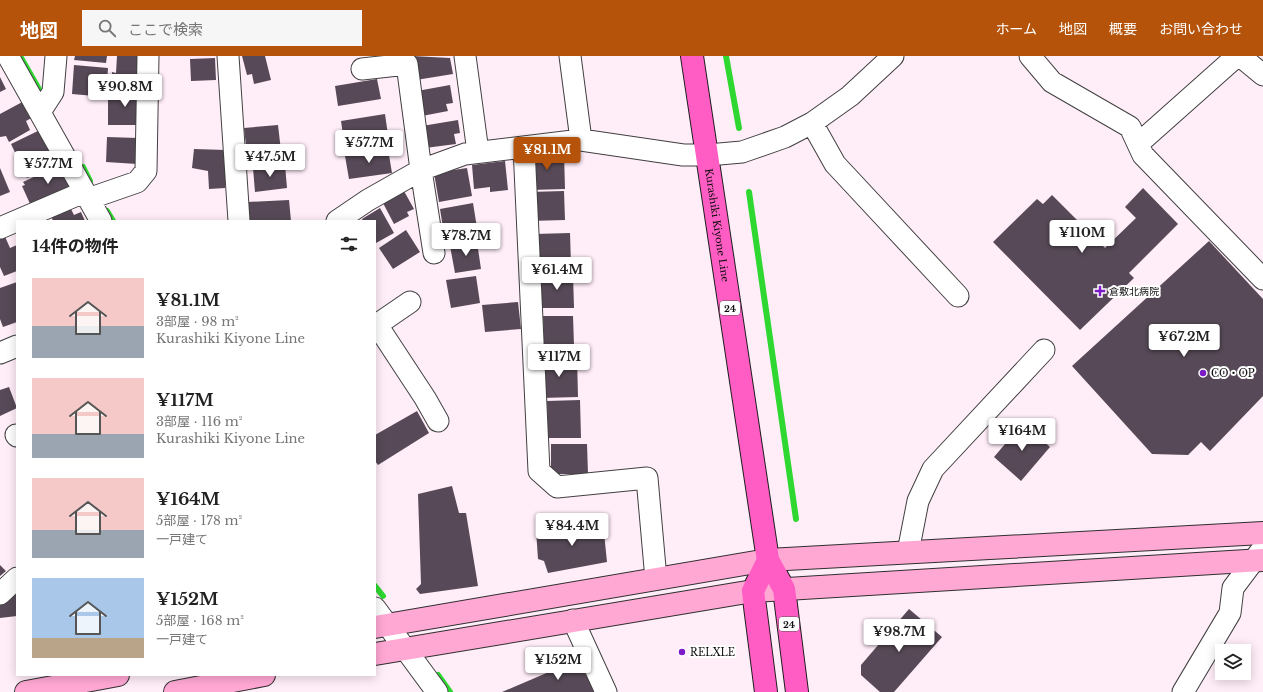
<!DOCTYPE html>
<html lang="ja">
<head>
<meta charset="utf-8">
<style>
  :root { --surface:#fff; --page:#f6f6f6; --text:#222; --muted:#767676; --accent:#b45309 }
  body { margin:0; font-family:"Libre Baskerville","Noto Sans JP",serif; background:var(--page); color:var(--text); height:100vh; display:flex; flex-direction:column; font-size:15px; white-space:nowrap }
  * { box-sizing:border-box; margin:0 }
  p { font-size:13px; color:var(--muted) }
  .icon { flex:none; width:22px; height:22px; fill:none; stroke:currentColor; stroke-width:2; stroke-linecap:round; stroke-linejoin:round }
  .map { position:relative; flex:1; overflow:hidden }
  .side { position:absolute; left:16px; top:164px; width:360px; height:456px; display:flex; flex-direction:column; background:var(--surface); border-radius:0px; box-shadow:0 2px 10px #0003 }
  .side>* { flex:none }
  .controls { position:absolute; left:1215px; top:588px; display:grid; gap:8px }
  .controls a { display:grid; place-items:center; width:36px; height:36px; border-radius:0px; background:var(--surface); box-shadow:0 2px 10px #0003; font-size:20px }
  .price { position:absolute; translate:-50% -34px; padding:0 9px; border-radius:4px; background:#fff; color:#222; font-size:13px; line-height:26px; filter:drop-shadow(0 1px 2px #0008) }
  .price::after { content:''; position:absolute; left:50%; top:24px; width:12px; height:9px; margin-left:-6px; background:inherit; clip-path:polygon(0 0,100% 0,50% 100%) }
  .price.active { background:var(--accent); color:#fff }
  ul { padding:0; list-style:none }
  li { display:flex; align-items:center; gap:12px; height:100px; padding:0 16px }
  li span { display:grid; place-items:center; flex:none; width:112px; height:80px; border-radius:0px; color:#555 }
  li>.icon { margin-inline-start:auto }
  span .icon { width:48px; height:48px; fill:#fffc; stroke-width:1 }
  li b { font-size:17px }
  h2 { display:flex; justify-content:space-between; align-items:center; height:48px; padding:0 16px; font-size:17px }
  header { display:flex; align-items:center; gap:24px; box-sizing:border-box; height:56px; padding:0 20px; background:var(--accent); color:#fff }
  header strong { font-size:19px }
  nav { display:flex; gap:22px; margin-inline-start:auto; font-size:14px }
  .search { width:280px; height:36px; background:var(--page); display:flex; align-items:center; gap:10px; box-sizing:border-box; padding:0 14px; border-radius:0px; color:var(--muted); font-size:15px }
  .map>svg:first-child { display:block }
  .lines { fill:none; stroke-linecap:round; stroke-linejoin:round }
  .stream { stroke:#2ed830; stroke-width:6 }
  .building { fill:#574957 }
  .street-casing { stroke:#404040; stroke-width:23 }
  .secondary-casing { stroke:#2f2f2f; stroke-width:24 }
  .primary-casing { stroke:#1e1e1e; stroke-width:24 }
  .street { stroke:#fff; stroke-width:21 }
  .secondary { stroke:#ffa8d4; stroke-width:22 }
  .primary { stroke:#ff5dc4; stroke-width:22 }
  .poi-dot { fill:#7c1ac8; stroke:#fff; stroke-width:1.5 }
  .labels { text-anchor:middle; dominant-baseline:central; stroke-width:4; stroke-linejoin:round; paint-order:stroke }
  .shield { fill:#fff; stroke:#565656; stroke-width:1 }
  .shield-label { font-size:9px; font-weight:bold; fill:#0d0d0d }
  .street-label { font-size:10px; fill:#0d0d0d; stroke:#fff }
  .poi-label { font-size:10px; fill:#0d0d0d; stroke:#fff; text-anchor:start }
</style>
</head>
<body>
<header>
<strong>地図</strong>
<div class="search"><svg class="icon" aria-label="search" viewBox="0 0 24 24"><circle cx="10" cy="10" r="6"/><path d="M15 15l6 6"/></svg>ここで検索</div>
<nav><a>ホーム</a><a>地図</a><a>概要</a><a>お問い合わせ</a></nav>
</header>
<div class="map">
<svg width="1263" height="636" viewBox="0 0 1263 636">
  <rect width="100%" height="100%" fill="#ffedf8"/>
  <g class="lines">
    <path class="stream" d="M 20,0 L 40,35
      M 726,0 L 739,72
      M 83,111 L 90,125
      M 749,136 L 796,463
      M 107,155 L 113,165
      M 375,530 L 383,540
      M 438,619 L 450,636"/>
  </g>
  <path class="building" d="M 75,0 L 107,0 L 106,7 L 74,4 Z
    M 117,0 L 138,0 L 136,31 L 111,29 L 112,16 L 116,17 Z
    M 242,0 L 265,0 L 271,24 L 254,28 L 252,18 L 247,19 Z
    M 412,0 L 450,2 L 453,18 L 416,24 Z
    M 215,2 L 216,24 L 191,25 L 190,3 Z
    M 74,9 L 108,12 L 106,41 L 72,38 Z
    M 0,21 L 6,33 L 0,36 Z
    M 377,23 L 381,43 L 338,50 L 335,30 Z
    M 450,29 L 453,47 L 446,48 L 448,55 L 422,60 L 417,35 Z
    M 108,35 L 143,35 L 139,69 L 108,69 Z
    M 26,44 L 35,60 L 26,65 L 30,74 L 9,86 L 6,80 L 0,81 L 0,58 Z
    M 385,58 L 388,79 L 344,86 L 341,65 Z
    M 458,64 L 460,77 L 454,78 L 456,88 L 425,92 L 422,70 Z
    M 278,69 L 281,95 L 247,98 L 244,72 Z
    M 42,73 L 58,107 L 27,122 L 11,88 Z
    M 107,81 L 138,82 L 137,108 L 106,106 Z
    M 194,93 L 226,94 L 225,132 L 209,133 L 208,115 L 192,112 Z
    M 388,93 L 392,117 L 349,123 L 345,100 Z
    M 530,97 L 564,97 L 565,133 L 530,134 Z
    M 505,105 L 508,134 L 490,136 L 490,131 L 474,133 L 472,109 Z
    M 285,109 L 287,132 L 255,136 L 253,112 Z
    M 66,110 L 75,130 L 31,150 L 22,130 L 25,129 L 23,126 L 55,111 L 56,114 Z
    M 0,112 L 10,136 L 0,140 Z
    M 467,112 L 472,140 L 439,146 L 434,117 Z
    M 1143,132 L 1178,168 L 1129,217 L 1134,222 L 1080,274 L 993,186 L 1037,143 L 1043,148 L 1052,139 L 1105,192 L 1136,162 L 1125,151 Z
    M 404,135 L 414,153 L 407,156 L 409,160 L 394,168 L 383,147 Z
    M 564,135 L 565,164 L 529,165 L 529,136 Z
    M 289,144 L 291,165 L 249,165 L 248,146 Z
    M 473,147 L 478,178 L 445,184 L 440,153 Z
    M 69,149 L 74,159 L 81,156 L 85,165 L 53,165 L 50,157 Z
    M 380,152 L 394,177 L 376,187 L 375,165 L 363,165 L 362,163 Z
    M 406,174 L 420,196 L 393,213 L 379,192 Z
    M 3,176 L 10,192 L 17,189 L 17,215 L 4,220 L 0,211 L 0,177 Z
    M 570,177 L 571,209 L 536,209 L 535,178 Z
    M 1209,185 L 1263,243 L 1263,340 L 1210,395 L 1201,386 L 1188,399 L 1152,398 L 1072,310 Z
    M 477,186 L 481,213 L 455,217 L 450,190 Z
    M 573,218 L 574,252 L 541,252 L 541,219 Z
    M 476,220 L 480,247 L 451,252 L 446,224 Z
    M 17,226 L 17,266 L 3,271 L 0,263 L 0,232 Z
    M 518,246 L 521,273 L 485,276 L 482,249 Z
    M 543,260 L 573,260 L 574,289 L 544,290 Z
    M 577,301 L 578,341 L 541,342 L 540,302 Z
    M 9,331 L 17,352 L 0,360 L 0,334 Z
    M 580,344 L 581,382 L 548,382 L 547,345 Z
    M 417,355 L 429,377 L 378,409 L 375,405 L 375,379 Z
    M 1023,367 L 1050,391 L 1021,425 L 994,401 Z
    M 551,388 L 587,388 L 588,418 L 551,418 Z
    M 452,430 L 459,457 L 466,457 L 478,530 L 420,538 L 416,533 L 421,528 L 418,438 Z
    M 603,467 L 607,506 L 548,517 L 544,505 L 538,503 L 536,474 Z
    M 0,509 L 6,515 L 0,520 Z
    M 17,529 L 17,560 L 0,562 L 0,545 Z
    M 909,553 L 942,581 L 894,636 L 880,636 L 861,619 L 861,609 Z
    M 577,604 L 596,636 L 502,636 Z"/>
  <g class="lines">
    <defs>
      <path id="street" d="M 8,0 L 101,165
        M 228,0 L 239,165
        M 465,0 L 478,96
        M 570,0 L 581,84
        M 1030,0 L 1052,26 L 1130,71 L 1143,99 L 1263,223
        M 1240,0 L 1263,19
        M 362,13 L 407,8 L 421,114 L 434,197
        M 40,56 L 53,36 L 56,0
        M 812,67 L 835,108 L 958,240
        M 1138,88 L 1237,0
        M 524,91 L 539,415 L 557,431 L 647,422 L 656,523
        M 88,143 L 137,126 L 146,115 L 148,0
        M 337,165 L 368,144 L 421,114 L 465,98 L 581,84 L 683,99 L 708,99 L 742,96 L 785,81 L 812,67 L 850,40 L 893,0
        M 0,172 L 84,136
        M 377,269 L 425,342 L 438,365
        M 375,270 L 410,246
        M 0,297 L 17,290
        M 16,379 L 17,380
        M 908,496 L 918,445 L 933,413 L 1044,294
        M 0,538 L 17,522
        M 375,552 L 437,636
        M 573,564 L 606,636
        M 1183,636 L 1230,557 L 1233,532 L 1263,492"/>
      <path id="secondary" d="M 375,571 L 768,504 L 1263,477
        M 375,598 L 753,535 L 1263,504
        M 26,636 L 118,619
        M 175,636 L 264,619"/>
      <g id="primary">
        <path id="s1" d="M 692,0 L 768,504 L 784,533 L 797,636"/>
        <path d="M 766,636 L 753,535 L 768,504"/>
      </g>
    </defs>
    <use href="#street" class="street-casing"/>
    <use href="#secondary" class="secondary-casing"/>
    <use href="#primary" class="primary-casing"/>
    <use href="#street" class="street"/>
    <use href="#secondary" class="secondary"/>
    <use href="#primary" class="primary"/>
  </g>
  <g class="poi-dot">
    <path d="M1098 229h4v4h4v4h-4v4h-4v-4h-4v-4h4z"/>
    <circle cx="1203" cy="317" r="4"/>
    <circle cx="682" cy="596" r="4"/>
  </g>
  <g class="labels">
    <g class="shield">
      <rect x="720" y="245" width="20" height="14" rx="3"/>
      <rect x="779" y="561" width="20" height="14" rx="3"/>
    </g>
    <g class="shield-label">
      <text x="730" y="252">24</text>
      <text x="789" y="568">24</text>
    </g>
    <g class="street-label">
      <text stroke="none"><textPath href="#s1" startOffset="171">Kurashiki Kiyone Line</textPath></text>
    </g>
    <g class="poi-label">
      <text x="1109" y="235">倉敷北病院</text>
      <text x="1211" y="317">CO・OP</text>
      <text x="690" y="596">RELXLE</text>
    </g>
  </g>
</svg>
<div class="controls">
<a><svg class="icon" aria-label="layers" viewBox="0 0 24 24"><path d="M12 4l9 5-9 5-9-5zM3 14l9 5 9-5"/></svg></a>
</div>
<b class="price" style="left:125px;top:52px">¥90.8M</b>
<b class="price" style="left:369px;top:108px">¥57.7M</b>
<b class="price active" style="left:547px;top:115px">¥81.1M</b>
<b class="price" style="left:270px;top:122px">¥47.5M</b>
<b class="price" style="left:48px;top:129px">¥57.7M</b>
<b class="price" style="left:1082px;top:198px">¥110M</b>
<b class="price" style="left:466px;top:201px">¥78.7M</b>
<b class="price" style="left:557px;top:235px">¥61.4M</b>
<b class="price" style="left:1184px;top:302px">¥67.2M</b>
<b class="price" style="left:559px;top:322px">¥117M</b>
<b class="price" style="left:1022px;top:396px">¥164M</b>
<b class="price" style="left:572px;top:491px">¥84.4M</b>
<b class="price" style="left:899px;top:597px">¥98.7M</b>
<b class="price" style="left:558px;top:625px">¥152M</b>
<section class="side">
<h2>14件の物件<svg class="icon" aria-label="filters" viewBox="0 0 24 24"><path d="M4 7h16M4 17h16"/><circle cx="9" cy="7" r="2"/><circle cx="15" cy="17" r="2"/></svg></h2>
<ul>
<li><span style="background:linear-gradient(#f6c9c9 60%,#9aa5b1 0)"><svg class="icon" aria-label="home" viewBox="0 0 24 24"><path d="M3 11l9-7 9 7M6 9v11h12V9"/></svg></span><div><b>¥81.1M</b><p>3部屋 · 98 m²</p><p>Kurashiki Kiyone Line</p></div></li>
<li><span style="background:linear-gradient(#f6c9c9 70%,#9aa5b1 0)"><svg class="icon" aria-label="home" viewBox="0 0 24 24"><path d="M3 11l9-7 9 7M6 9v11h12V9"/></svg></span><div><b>¥117M</b><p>3部屋 · 116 m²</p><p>Kurashiki Kiyone Line</p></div></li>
<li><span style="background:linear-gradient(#f6c9c9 65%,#9aa5b1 0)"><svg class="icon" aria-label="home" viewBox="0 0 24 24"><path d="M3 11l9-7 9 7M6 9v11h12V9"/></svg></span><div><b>¥164M</b><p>5部屋 · 178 m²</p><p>一戸建て</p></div></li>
<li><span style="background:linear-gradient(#a9c7e8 75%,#b9a48a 0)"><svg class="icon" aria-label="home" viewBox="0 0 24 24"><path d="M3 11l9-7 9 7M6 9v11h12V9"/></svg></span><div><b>¥152M</b><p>5部屋 · 168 m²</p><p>一戸建て</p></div></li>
</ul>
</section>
</div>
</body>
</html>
